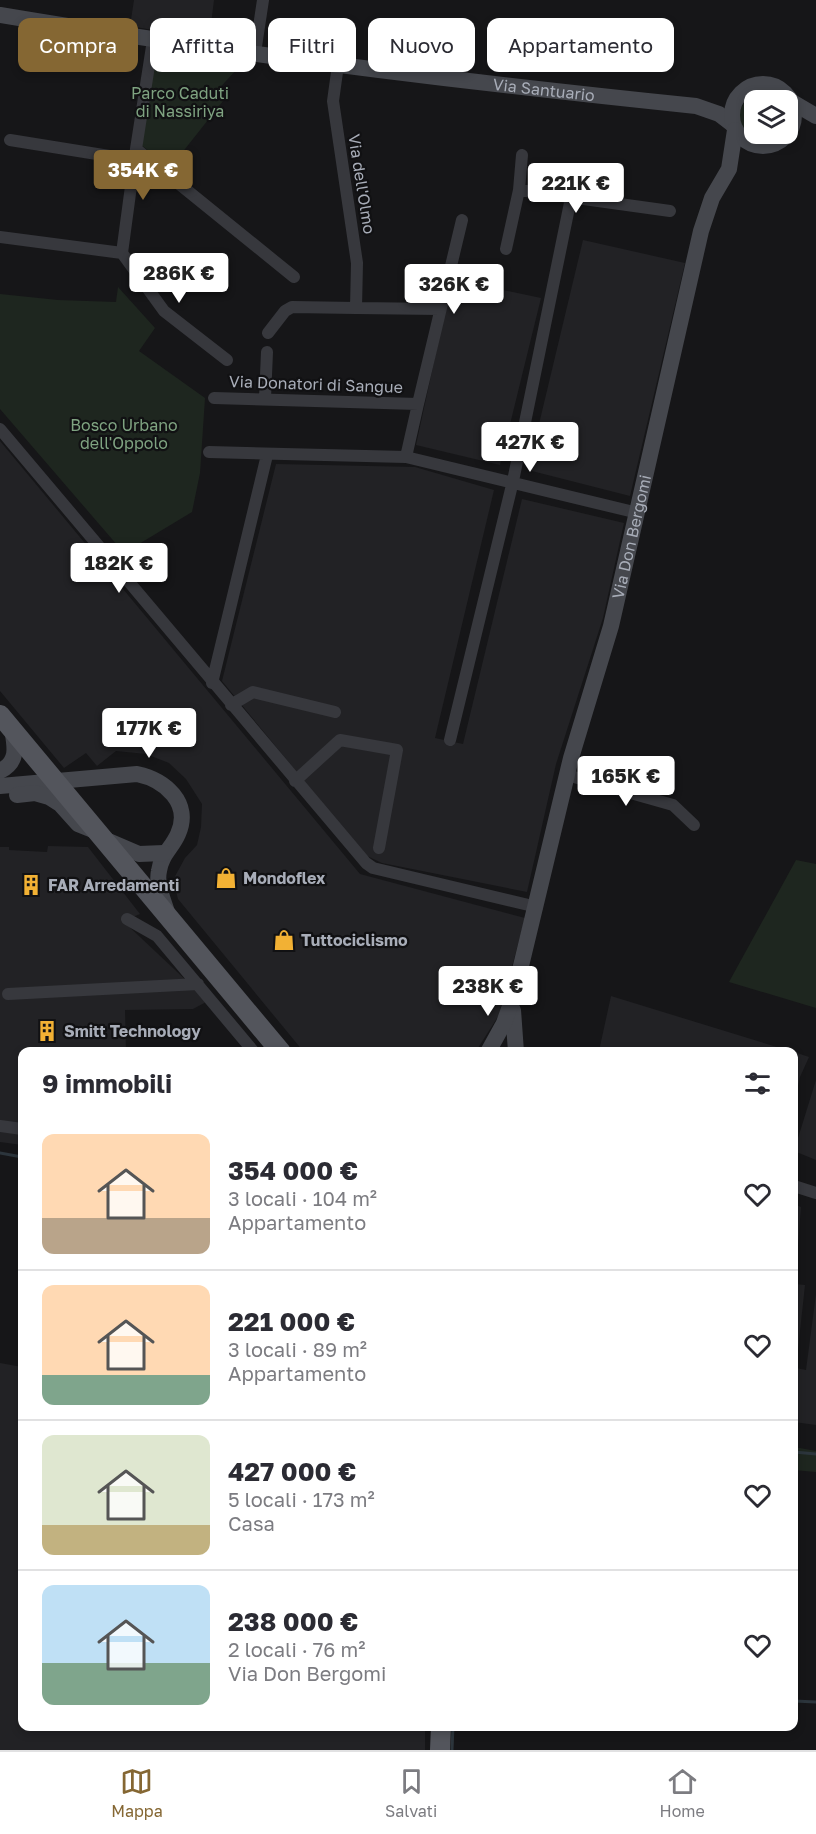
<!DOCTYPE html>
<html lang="it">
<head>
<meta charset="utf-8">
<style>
  :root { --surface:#fff; --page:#f2f2f3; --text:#2b2b33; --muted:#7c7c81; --line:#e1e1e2; --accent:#856733 }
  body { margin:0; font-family:"Golos Text",sans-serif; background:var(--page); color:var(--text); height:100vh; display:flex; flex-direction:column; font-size:22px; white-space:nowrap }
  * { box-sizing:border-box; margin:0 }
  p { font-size:20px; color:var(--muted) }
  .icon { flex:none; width:33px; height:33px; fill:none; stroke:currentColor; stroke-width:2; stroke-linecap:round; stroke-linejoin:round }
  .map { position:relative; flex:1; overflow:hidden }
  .panel { position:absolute; left:18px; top:1047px; width:780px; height:684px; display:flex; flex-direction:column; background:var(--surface); border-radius:12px; box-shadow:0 3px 9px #0003 }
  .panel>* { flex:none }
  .top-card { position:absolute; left:18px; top:18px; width:780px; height:54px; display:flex; gap:12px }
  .buttons { position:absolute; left:744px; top:90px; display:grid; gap:12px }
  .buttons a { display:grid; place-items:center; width:54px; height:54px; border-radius:12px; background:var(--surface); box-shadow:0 3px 9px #0003; font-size:30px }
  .price { position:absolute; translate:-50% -51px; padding:0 14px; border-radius:6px; background:#fff; color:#222; font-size:20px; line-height:39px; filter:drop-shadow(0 2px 3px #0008) }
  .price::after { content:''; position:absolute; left:50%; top:36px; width:18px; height:14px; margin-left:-9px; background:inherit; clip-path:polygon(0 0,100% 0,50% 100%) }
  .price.on { background:var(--accent); color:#fff }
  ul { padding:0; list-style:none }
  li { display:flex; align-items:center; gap:18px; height:150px; padding:0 24px }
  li+li { border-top:2px solid var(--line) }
  li span { display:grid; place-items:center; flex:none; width:168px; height:120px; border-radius:12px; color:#555 }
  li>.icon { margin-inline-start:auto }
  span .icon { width:72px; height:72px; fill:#fffc; stroke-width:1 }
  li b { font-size:26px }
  h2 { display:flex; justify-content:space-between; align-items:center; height:72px; padding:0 24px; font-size:26px }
  .pill { padding:0 21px; border-radius:12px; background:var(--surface); box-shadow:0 3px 9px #0003; font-size:21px; line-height:54px }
  .pill.on { background:var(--accent); color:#fff }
  .tabs { display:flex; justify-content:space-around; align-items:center; height:84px; border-top:2px solid var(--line); background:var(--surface); font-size:16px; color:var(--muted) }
  .tabs a { display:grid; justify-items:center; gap:3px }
  .tabs .on { color:var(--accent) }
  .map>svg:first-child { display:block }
  .built { fill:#222225 }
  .green { fill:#1e261f }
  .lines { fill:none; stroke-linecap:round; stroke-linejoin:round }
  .stream { stroke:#2c353c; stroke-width:3 }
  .street { stroke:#37383d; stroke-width:12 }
  .secondary { stroke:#45474d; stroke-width:16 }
  .primary { stroke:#53555c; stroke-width:20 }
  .labels { text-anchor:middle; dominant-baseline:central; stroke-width:4.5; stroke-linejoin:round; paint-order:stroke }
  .street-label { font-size:16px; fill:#a8adb8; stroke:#111113 }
  .park-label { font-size:16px; fill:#7fa381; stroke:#111113 }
  .poi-label { font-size:16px; font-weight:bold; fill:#a8adb8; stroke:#111113; text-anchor:start }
</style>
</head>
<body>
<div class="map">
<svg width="816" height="1750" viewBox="0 0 816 1750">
  <rect width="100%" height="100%" fill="#161618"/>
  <path class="built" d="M 134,0 L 214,0 L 209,40 L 130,26 Z
    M 583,240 L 685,263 L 630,496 L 528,470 Z
    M 452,279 L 541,298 L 500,465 L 416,445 Z
    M 0,441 L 360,874 L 525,918 L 499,1015 L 478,1048 L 473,1052 L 303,1051 L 178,899 L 173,880 L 185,858 L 197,845 L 201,827 L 202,804 L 186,779 L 169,763 L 146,754 L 116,751 L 97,766 L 86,753 L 64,768 L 0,691 Z
    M 276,464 L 415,467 L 494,490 L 435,738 L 463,744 L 522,499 L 624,523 L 603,618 L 556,764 L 527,892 L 382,863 L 365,855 L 222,681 Z
    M 48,846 L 88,847 L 140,914 L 123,921 L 208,1001 L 193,1009 L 125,1010 L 126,1051 L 22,1052 L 22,1145 L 0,1142 L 0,847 L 9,847 L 9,850 L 47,852 Z
    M 611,996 L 790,1051 L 599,1051 Z
    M 794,1052 L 809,1057 L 800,1077 L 794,1104 Z
    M 816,1080 L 816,1160 L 794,1151 Z
    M 794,1204 L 801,1207 L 795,1284 L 805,1285 L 796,1368 L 806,1370 L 816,1294 L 816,1425 L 794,1422 Z
    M 0,1363 L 22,1367 L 22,1726 L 425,1727 L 425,1750 L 0,1750 Z"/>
  <path class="green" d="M 157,46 L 234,56 L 238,68 L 214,94 L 223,101 L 170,168 L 140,144 Z
    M 761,93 L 768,94 L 779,100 L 754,100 L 754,134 L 778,134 C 748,159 718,104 761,93 Z
    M 118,287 L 155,328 L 139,351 L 205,398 L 200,473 L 192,512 L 124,553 L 0,409 L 0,294 L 58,300 L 116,302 Z
    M 796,860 L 816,864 L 816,1008 L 729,982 Z
    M 794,1447 L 816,1451 L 816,1472 L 794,1470 Z"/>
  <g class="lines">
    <path class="stream" d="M 0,1153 L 22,1157
      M 794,1452 L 816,1454
      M 794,1701 L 816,1702
      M 452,1750 L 453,1726"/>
    <path class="street" d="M 255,53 L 263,0
      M 10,140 L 134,160
      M 136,149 L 153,40
      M 519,190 L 522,155
      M 0,237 L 122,253 L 136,149 L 294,277
      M 506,249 L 519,190 L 670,211
      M 122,253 L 164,311 L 227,360
      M 356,308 L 440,309
      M 268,333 L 285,311 L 292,307 L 356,308 L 357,263 L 333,101 L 338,65
      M 214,398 L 418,404 L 406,457
      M 265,398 L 267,352
      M 418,404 L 462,220
      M 0,429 L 366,863 L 373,868 L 537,907
      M 209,452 L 406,457 L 638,513
      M 212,683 L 267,455
      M 231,705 L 253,692 L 335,712
      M 450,740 L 513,481 L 571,198
      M 567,775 L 673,805 L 694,825
      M 295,781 L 340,740 L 397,750 L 379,848
      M 127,919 L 157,936 L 254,1052
      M 8,994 L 198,984
      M 0,1126 L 22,1129
      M 794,1186 L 816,1193"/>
    <g class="secondary">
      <path id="s1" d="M 0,15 C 231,54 463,82 696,106 L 719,114 L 732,124"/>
      <circle cx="763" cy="115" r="31"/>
      <path d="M 792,102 L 816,116"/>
      <path d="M 0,771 C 19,762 15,746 12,729"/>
      <path d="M 0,786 L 137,774 C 165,780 192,803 178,834 C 172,848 161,855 159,871 C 156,884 163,899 167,912"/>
      <path d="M 17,795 L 35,793 L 49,797 L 60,804 L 78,824 L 98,832"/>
      <path d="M 104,839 L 139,854 L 164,853"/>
      <path d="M 513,1010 L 516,1052"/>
      <path id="s2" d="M 488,1052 L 504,1023 L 514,995 L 571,758 L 611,626 L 701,231 L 712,198 L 729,169 L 735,130"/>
    </g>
    <path class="primary" d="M 0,715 L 281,1052
      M 440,1750 L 441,1726"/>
  </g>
  <defs>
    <symbol id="shop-bare" viewBox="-9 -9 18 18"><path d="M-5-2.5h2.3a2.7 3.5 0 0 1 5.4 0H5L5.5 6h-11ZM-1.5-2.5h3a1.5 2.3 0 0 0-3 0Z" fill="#f2b134" stroke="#111113" stroke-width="2.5" paint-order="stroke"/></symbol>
    <symbol id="building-bare" viewBox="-9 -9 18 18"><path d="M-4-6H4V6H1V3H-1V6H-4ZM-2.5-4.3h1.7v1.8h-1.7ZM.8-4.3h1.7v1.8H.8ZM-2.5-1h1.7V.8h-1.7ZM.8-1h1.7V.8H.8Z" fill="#f2b134" stroke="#111113" stroke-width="2.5" paint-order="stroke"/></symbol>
  </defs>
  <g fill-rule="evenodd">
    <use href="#shop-bare" x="211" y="863" width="30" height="30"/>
    <use href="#building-bare" x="16" y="870" width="30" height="30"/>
    <use href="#shop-bare" x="269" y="925" width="30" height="30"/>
    <use href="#building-bare" x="32" y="1016" width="30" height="30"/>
  </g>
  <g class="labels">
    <g class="street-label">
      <text stroke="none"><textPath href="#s1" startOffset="549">Via Santuario</textPath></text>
      <text transform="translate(362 184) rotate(81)">Via dell'Olmo</text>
      <text transform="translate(316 384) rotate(2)">Via Donatori di Sangue</text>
      <text stroke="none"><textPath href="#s2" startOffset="536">Via Don Bergomi</textPath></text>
    </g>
    <g class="park-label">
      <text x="180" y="93">Parco Caduti<tspan x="180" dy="18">di Nassiriya</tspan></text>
      <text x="124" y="425">Bosco Urbano<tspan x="124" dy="18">dell'Oppolo</tspan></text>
    </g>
    <g class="poi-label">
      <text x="243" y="878">Mondoflex</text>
      <text x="48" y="885">FAR Arredamenti</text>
      <text x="301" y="940">Tuttociclismo</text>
      <text x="64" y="1031">Smitt Technology</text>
    </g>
  </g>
</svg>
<div class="buttons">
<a><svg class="icon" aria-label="layers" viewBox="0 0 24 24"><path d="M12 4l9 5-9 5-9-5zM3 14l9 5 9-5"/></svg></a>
</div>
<b class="price on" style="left:143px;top:201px">354K €</b>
<b class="price" style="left:576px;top:214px">221K €</b>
<b class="price" style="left:179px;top:304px">286K €</b>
<b class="price" style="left:454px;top:315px">326K €</b>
<b class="price" style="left:530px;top:473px">427K €</b>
<b class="price" style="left:119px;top:594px">182K €</b>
<b class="price" style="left:149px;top:759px">177K €</b>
<b class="price" style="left:626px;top:807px">165K €</b>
<b class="price" style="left:488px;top:1017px">238K €</b>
<div class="top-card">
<a class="pill on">Compra</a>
<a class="pill">Affitta</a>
<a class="pill">Filtri</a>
<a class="pill">Nuovo</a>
<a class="pill">Appartamento</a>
</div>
<section class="panel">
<h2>9 immobili<svg class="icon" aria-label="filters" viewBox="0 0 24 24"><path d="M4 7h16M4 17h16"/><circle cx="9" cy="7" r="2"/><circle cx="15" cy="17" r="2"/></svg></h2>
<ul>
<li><span style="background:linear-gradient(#ffd9b3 70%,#b9a48a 0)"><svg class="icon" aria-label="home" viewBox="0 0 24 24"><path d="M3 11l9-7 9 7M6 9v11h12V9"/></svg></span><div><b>354 000 €</b><p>3 locali · 104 m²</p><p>Appartamento</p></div><svg class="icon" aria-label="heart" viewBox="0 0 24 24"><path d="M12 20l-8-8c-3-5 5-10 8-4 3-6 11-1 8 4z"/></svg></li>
<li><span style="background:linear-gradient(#ffd9b3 75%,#7fa58c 0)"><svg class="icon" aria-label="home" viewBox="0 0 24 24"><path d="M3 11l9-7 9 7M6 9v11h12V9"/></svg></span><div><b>221 000 €</b><p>3 locali · 89 m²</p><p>Appartamento</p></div><svg class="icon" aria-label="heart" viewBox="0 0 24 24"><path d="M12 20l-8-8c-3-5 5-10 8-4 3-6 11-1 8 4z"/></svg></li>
<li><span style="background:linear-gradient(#dfe7d0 75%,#c2b280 0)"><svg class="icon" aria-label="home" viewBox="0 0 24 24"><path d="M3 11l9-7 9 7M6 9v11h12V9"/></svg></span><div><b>427 000 €</b><p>5 locali · 173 m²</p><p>Casa</p></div><svg class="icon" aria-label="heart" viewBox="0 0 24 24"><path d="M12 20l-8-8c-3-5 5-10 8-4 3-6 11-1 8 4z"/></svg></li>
<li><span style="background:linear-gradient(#bfe0f5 65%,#7fa58c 0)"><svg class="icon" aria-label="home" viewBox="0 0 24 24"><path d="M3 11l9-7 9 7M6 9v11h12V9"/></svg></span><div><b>238 000 €</b><p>2 locali · 76 m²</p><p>Via Don Bergomi</p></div><svg class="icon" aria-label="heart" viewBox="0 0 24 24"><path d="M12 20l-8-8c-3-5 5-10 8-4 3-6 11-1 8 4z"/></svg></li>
</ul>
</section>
</div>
<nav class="tabs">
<a class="on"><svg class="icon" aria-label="map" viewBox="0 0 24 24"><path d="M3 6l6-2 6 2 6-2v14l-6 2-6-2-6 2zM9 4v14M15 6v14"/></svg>Mappa</a>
<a><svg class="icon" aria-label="saved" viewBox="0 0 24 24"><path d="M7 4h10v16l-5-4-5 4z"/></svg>Salvati</a>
<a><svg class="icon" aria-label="home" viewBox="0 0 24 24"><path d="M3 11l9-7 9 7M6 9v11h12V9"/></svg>Home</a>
</nav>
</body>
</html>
